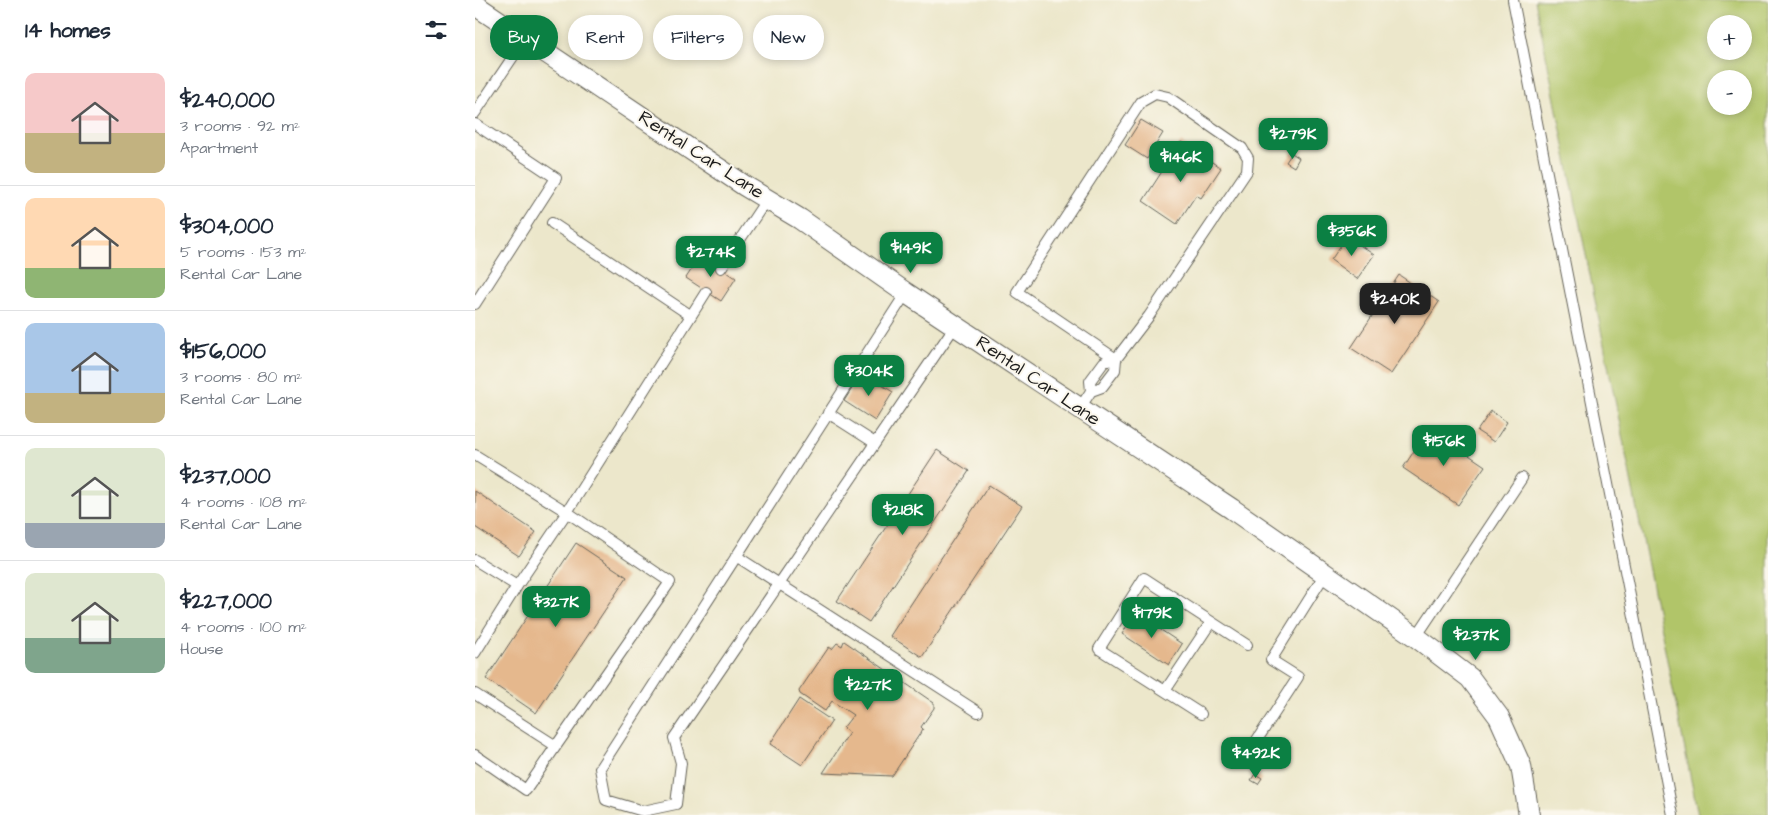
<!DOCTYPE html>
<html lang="en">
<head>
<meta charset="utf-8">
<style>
  :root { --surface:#fff; --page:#f2f2f3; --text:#1f2937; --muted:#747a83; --line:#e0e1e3; --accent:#0b8043 }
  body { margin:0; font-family:"Architects Daughter",sans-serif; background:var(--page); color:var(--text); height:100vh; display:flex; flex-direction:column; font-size:19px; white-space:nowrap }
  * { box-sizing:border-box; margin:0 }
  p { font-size:16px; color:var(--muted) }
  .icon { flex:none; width:28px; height:28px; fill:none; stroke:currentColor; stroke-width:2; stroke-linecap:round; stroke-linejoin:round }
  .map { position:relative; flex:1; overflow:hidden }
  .sheet { display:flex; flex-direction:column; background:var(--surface); width:475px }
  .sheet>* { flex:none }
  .top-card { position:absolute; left:15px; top:15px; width:475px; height:45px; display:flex; gap:10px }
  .fabs { position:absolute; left:1232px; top:15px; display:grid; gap:10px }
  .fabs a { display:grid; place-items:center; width:45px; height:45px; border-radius:50%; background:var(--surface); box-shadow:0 2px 8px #0003; font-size:25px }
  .price { position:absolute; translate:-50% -42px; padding:0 11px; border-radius:10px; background:var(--accent); color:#fff; font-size:16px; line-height:32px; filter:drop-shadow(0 1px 2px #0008) }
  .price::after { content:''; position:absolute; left:50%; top:30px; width:15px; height:11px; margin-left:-8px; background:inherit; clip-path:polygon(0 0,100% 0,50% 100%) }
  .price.active { background:#222; color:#fff }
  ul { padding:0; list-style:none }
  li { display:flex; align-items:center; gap:15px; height:125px; padding:0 25px }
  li+li { border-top:1px solid var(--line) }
  li span { display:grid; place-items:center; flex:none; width:140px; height:100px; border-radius:10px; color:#555 }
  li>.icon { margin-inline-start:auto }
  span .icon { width:60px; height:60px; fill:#fffc; stroke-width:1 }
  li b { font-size:21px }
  h2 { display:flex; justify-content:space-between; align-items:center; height:60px; padding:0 25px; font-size:21px }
  .chip { padding:0 18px; border-radius:22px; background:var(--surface); box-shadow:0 2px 8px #0003; font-size:18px; line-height:45px }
  .chip.active { background:var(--accent); color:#fff }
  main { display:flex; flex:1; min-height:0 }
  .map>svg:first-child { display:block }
  .green { fill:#b1c569; stroke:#667042; fill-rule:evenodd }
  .building { fill:#e5b88d }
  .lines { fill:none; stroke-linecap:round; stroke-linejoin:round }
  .service-casing { stroke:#656359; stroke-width:12 }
  .minor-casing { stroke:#656359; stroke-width:22 }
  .service { stroke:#fff; stroke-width:10 }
  .minor { stroke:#fff; stroke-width:20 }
  .labels { text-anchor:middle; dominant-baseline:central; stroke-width:4; stroke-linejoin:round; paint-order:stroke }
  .street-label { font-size:19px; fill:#1c1c1c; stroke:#fbf7ec }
</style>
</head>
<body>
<main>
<section class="sheet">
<h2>14 homes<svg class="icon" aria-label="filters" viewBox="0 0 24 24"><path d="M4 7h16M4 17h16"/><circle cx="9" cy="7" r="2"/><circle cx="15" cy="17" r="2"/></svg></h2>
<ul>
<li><span style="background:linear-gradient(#f6c9c9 60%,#c2b280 0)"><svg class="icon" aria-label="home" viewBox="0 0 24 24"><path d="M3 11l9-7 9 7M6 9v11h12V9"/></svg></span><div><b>$240,000</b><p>3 rooms · 92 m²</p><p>Apartment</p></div></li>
<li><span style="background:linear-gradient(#ffd9b3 70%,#8fb573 0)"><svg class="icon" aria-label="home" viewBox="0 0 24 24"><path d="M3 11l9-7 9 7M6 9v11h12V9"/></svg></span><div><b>$304,000</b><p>5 rooms · 153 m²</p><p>Rental Car Lane</p></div></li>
<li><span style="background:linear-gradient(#a9c7e8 70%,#c2b280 0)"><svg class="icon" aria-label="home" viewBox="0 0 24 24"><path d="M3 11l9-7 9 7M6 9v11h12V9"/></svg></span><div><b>$156,000</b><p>3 rooms · 80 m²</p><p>Rental Car Lane</p></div></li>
<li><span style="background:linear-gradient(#dfe7d0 75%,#9aa5b1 0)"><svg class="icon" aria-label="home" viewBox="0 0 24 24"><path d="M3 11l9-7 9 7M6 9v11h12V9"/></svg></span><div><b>$237,000</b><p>4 rooms · 108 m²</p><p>Rental Car Lane</p></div></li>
<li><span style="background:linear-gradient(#dfe7d0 65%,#7fa58c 0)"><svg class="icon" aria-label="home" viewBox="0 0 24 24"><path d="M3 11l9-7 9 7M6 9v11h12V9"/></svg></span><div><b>$227,000</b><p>4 rooms · 100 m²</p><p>House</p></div></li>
</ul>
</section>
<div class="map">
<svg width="1293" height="815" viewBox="0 0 1293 815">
  <rect width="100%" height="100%" fill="#fbf7ec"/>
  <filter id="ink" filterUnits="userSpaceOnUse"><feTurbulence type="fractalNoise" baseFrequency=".02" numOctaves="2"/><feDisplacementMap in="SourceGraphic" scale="10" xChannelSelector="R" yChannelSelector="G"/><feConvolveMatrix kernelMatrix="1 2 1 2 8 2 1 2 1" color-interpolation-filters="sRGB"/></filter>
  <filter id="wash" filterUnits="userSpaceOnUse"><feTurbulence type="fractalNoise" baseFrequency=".0096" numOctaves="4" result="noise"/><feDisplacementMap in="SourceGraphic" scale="20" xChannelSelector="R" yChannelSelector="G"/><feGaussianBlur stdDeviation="1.12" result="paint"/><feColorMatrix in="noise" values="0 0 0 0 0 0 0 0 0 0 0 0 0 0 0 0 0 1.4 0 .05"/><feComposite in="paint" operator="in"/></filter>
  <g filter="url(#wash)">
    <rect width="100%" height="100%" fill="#ece7cb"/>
    <path class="green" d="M 1060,0 L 1293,0 L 1293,815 L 1223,815 ZM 1241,24 L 1269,24 L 1269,51 L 1241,51 ZM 1241,79 L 1269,79 L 1269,106 L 1241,106 Z"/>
    <g id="blocks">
      <path class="building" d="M 666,120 L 688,133 L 672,159 L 650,145 Z
        M 706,142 L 746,168 L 726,198 L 721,195 L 702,224 L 668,201 Z
        M 817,153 L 824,158 L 819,167 L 811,162 Z
        M 872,236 L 899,255 L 882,279 L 856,260 Z
        M 226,255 L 261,278 L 246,301 L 211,278 Z
        M 924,275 L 964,302 L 916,374 L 876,348 Z
        M 387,373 L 418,392 L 400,421 L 369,401 Z
        M 1016,411 L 1032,422 L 1019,442 L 1002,431 Z
        M 954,428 L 1010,466 L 983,505 L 928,468 Z
        M 462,450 L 494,471 L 394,622 L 362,601 Z
        M 514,485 L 547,506 L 447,657 L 415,636 Z
        M 0,491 L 61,532 L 44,556 L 0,527 Z
        M 101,543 L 152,577 L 61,713 L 11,679 Z
        M 660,613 L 707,644 L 694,665 L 647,634 Z
        M 369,641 L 459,703 L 459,708 L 446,727 L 448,729 L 417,776 L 348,773 L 374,733 L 368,728 L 378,715 L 357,701 L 350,711 L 325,694 L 324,691 L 354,647 L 357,649 L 362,643 L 367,646 Z
        M 324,699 L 357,721 L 327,765 L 295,744 Z
        M 780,774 L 787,778 L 783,784 L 776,780 Z"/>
    </g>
  </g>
  <g filter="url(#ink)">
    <use href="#blocks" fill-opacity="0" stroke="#656359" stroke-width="1"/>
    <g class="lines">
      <defs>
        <path id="service" d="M 1038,0 L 1198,815
          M 0,113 L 50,39
          M 0,124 L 81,178 L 0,304
          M 77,223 L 215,315
          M 246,268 L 292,199
          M 431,293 L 125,768 L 131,800 L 168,811 L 201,804 L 206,763 L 199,738 L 480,326
          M 616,391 L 615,381 L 629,362 L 641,359
          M 605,408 L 616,391 L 627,387 L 640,370 L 641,359 L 674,316 L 772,171 L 773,158 L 767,148 L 693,97 L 680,94 L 666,102 L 542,292 L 641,359
          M 353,413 L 400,443
          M 0,455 L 92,512 L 195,582 L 81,746 L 0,694
          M 261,556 L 503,712
          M 0,560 L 42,586 L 0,653
          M 42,586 L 92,512 L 231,292
          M 941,637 L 1047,478
          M 690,691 L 736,622
          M 726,714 L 624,649 L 669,578 L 772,645
          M 778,746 L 823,677 L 796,660 L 850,574
          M 0,755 L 51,790 L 81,746"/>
        <path id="minor" d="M 0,5 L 270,186 L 325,219 L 431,293 L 757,509 L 941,637 L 995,678 L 1024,717 L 1046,766 L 1054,815"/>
      </defs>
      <use href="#service" class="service-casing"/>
      <use href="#minor" class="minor-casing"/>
      <use href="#service" class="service"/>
      <use href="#minor" class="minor"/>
    </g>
  </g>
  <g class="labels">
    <g class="street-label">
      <text transform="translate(226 155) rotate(33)">Rental Car Lane</text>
      <text transform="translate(563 381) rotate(34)">Rental Car Lane</text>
    </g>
  </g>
</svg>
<div class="fabs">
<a>+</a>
<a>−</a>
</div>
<b class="price" style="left:818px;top:160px">$279K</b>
<b class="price" style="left:706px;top:183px">$146K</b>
<b class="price" style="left:877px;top:257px">$356K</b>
<b class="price" style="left:436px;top:274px">$149K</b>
<b class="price" style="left:236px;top:278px">$274K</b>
<b class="price active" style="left:920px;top:325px">$240K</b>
<b class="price" style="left:394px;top:397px">$304K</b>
<b class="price" style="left:969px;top:467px">$156K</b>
<b class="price" style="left:428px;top:536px">$218K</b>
<b class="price" style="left:81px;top:628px">$327K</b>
<b class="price" style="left:677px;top:639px">$179K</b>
<b class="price" style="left:1001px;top:661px">$237K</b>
<b class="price" style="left:393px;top:711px">$227K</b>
<b class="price" style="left:781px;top:779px">$492K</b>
<div class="top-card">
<a class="chip active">Buy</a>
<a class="chip">Rent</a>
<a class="chip">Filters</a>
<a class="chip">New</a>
</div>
</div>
</main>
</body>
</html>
